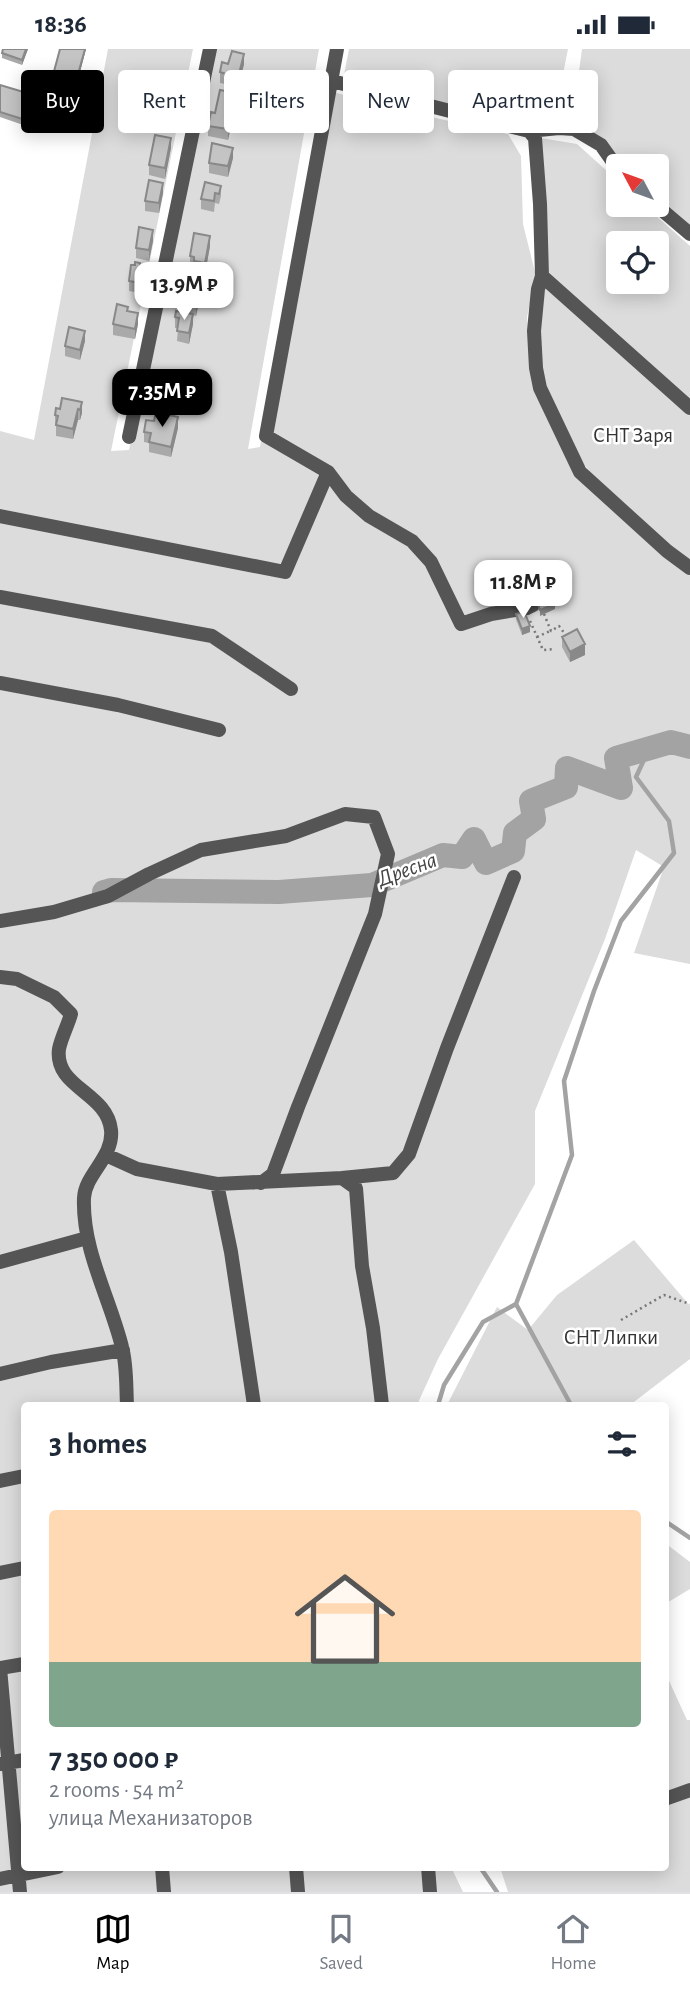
<!DOCTYPE html>
<html lang="en">
<head>
<meta charset="utf-8">
<style>
  :root { --surface:#fff; --page:#f2f2f3; --text:#1f2937; --muted:#747a83; --line:#e0e1e3; --accent:#000 }
  body { margin:0; font-family:"Alegreya Sans",sans-serif; background:var(--page); color:var(--text); height:100vh; display:flex; flex-direction:column; font-size:26px; white-space:nowrap }
  * { box-sizing:border-box; margin:0 }
  p { font-size:23px; color:var(--muted) }
  .icon { flex:none; width:38px; height:38px; fill:none; stroke:currentColor; stroke-width:2; stroke-linecap:round; stroke-linejoin:round }
  .map { position:relative; flex:1; overflow:hidden }
  .panel { position:absolute; left:21px; top:1353px; width:648px; height:469px; display:flex; flex-direction:column; background:var(--surface); border-radius:7px; box-shadow:0 4px 18px #0003 }
  .panel>* { flex:none }
  .hud { position:absolute; left:21px; top:21px; width:649px; height:63px; display:flex; gap:14px }
  .needle { width:46px; rotate:311deg }
  .tools { position:absolute; left:606px; top:105px; display:grid; gap:14px }
  .tools a { display:grid; place-items:center; width:63px; height:63px; border-radius:7px; background:var(--surface); box-shadow:0 4px 18px #0003; font-size:35px }
  .price { position:absolute; translate:-50% -60px; padding:0 16px; border-radius:14px; background:#fff; color:#222; font-size:23px; line-height:46px; filter:drop-shadow(0 2px 4px #0008) }
  .price::after { content:''; position:absolute; left:50%; top:42px; width:21px; height:16px; margin-left:-10px; background:inherit; clip-path:polygon(0 0,100% 0,50% 100%) }
  .price.on { background:var(--accent); color:#fff }
  ul { padding:0; list-style:none }
  li { display:grid; align-content:center; gap:14px; height:371px; padding:0 28px }
  li+li { border-top:2px solid var(--line) }
  li span { display:grid; place-items:center; height:217px; border-radius:7px; color:#555 }
  li>.icon { margin-inline-start:auto }
  span .icon { width:126px; height:126px; fill:#fffc; stroke-width:1 }
  li b { font-size:30px }
  h2 { display:flex; justify-content:space-between; align-items:center; height:84px; padding:0 28px; font-size:30px }
  .chip { padding:0 24px; border-radius:7px; background:var(--surface); box-shadow:0 4px 18px #0003; font-size:24px; line-height:63px }
  .chip.on { background:var(--accent); color:#fff }
  .status { display:flex; justify-content:space-between; align-items:center; height:49px; padding:0 35px; background:var(--surface); direction:ltr }
  .status svg { height:19px; fill:currentColor }
  .tab-bar { display:flex; justify-content:space-around; align-items:center; height:98px; border-top:2px solid var(--line); background:var(--surface); font-size:19px; color:var(--muted) }
  .tab-bar a { display:grid; justify-items:center; gap:4px }
  .tab-bar .on { color:var(--accent) }
  .map>svg:first-child { display:block }
  .green { fill:#dcdcdc; fill-rule:evenodd }
  .lines { fill:none; stroke-linecap:round; stroke-linejoin:round }
  .stream { stroke:#a3a3a3; stroke-width:4.5 }
  .river { stroke:#a3a3a3; stroke-width:24 }
  .path { stroke:#777; stroke-width:2.5; stroke-dasharray:2 3.5; stroke-linecap:butt }
  .minor { stroke:#555; stroke-width:14 }
  .wall { fill:#a9a9a9 }
  .shaded-wall { fill:#898989 }
  .building { fill:#c4c4c4; stroke:#898989; stroke-width:2 }
  .labels { text-anchor:middle; dominant-baseline:central; stroke-width:5; stroke-linejoin:round; paint-order:stroke }
  .park-label { font-size:21px; fill:#333; stroke:#fff }
  .water-label { font-size:23px; font-style:italic; fill:#444; stroke:#fff }
</style>
</head>
<body>
<div class="status"><b>18:36</b><svg viewBox="0 0 49 12"><path d="M0 12V9h3v3zM5 12V6h3v6zM10 12V3h3v9zM15 12V0h3v12zM26 1h20v11H26zM47 4h2v5h-2z"/></svg></div>
<div class="map">
<svg width="690" height="1843" viewBox="0 0 690 1843">
  <rect width="100%" height="100%" fill="#fff"/>
  <path class="green" d="M 108,0 L 193,0 L 111,402 L 129,401 L 209,0 L 319,0 L 248,400 L 260,398 L 323,40 L 386,58 L 508,85 L 521,107 L 523,175 L 536,227 L 527,268 L 533,336 L 575,424 L 690,523 L 690,915 L 634,904 L 664,818 L 636,801 L 605,890 L 535,1062 L 535,1135 L 438,1310 L 417,1356 L 24,1356 L 24,1818 L 451,1818 L 463,1843 L 0,1843 L 0,382 L 34,391 Z
    M 349,0 L 568,0 L 553,75 L 510,74 L 343,31 Z
    M 582,0 L 690,0 L 690,186 L 656,156 L 656,117 L 618,117 L 572,74 Z
    M 529,87 L 577,95 L 618,132 L 618,156 L 644,156 L 690,197 L 690,354 L 545,223 ZM 618,194 L 656,194 L 656,233 L 618,233 Z
    M 544,234 L 690,363 L 690,517 L 602,437 L 570,399 L 542,335 L 536,272 Z
    M 634,1191 L 690,1257 L 690,1310 L 630,1356 L 447,1356 L 497,1258 L 528,1281 L 557,1246 Z
    M 665,1494 L 690,1513 L 690,1540 L 665,1555 Z
    M 665,1623 L 687,1671 L 690,1671 L 690,1843 L 508,1843 L 500,1818 L 665,1818 Z"/>
  <g class="lines">
    <path class="stream" d="M 438,1356 L 444,1336 L 483,1273 L 516,1255
      M 571,1356 L 516,1255 L 572,1106 L 564,1032 L 594,942 L 621,872 L 674,804 L 669,772 L 636,728 L 649,700
      M 665,1472 L 690,1489
      M 480,1818 L 497,1843"/>
    <path class="river" d="M 104,843 L 111,841 L 279,843 L 372,836 L 443,806 L 462,808 L 474,790 L 486,814 L 513,802 L 515,784 L 534,770 L 531,752 L 566,738 L 567,719 L 621,739 L 616,709 L 671,693 L 690,698"/>
    <path class="path" d="M 544,565 L 551,582 L 559,577 L 568,589
      M 530,572 L 543,601 L 554,600
      M 537,588 L 550,582
      M 621,1271 L 664,1246 L 690,1255"/>
    <path class="minor" d="M 337,0 L 266,387 L 328,423 L 346,447 L 369,467 L 412,492 L 431,513 L 461,575 L 491,565 L 527,559 L 533,556
      M 332,32 L 529,82 L 559,79 L 574,80 L 601,96 L 618,120
      M 529,82 L 535,89 L 540,155 L 542,227 L 538,240 L 534,282 L 536,319 L 540,339 L 580,423 L 667,502 L 690,519
      M 656,156 L 690,185
      M 542,227 L 690,359
      M 129,388 L 210,0
      M 0,467 L 285,523 L 328,423
      M 0,548 L 212,587 L 291,640
      M 0,634 L 118,656 L 219,681
      M 0,872 L 54,863 L 108,847 L 149,825 L 201,801 L 286,787 L 345,765 L 374,768 L 388,805 L 375,865 L 298,1058 L 273,1125 L 261,1134
      M 0,928 L 17,930 L 54,948 L 71,965 C 68,976 61,989 59,1000 C 54,1039 107,1043 111,1081 C 114,1108 85,1125 84,1149 C 82,1201 110,1249 122,1298 C 127,1316 126,1338 127,1356
      M 106,1106 L 137,1120 L 217,1135 L 342,1129 L 356,1139 L 362,1217 L 373,1279 L 382,1356
      M 342,1129 L 393,1124 L 409,1105 L 447,999 L 514,828
      M 217,1135 L 231,1203 L 254,1356
      M 0,1213 L 87,1189
      M 0,1325 L 51,1313 L 123,1301
      M 0,1432 L 24,1427
      M 0,1524 L 24,1519
      M 0,1619 L 20,1843
      M 0,1619 L 24,1615
      M 1,1715 L 24,1711
      M 665,1750 L 690,1741
      M 162,1818 L 164,1843
      M 296,1818 L 298,1843
      M 428,1818 L 430,1843
      M 0,1830 L 58,1818"/>
  </g>
  <path class="wall" d="M 28,0 L 22,16 L 2,9 L 2,4 Z
    M 60,0 L 86,0 L 72,53 L 49,46 L 49,41 Z
    M 228,15 L 244,15 L 237,44 L 225,41 L 225,35 L 220,34 L 220,23 Z
    M 0,36 L 40,54 L 32,79 L 0,68 Z
    M 236,54 L 228,91 L 208,87 L 208,77 L 215,64 Z
    M 179,61 L 177,75 L 156,72 L 156,62 Z
    M 171,99 L 165,130 L 149,126 L 149,116 Z
    M 233,109 L 228,128 L 209,124 L 209,114 Z
    M 221,137 L 221,147 L 219,155 L 215,154 L 214,163 L 201,160 L 201,150 Z
    M 163,144 L 159,164 L 145,162 L 145,152 Z
    M 153,192 L 149,212 L 136,209 L 136,199 Z
    M 210,197 L 205,225 L 194,223 L 194,218 L 190,217 L 190,207 Z
    M 140,217 L 143,228 L 140,244 L 129,242 L 129,232 Z
    M 201,243 L 196,267 L 193,266 L 193,275 L 189,295 L 177,292 L 178,279 L 175,279 L 175,268 L 180,263 L 180,253 Z
    M 128,262 L 138,275 L 135,290 L 113,286 L 113,275 Z
    M 85,292 L 80,311 L 65,307 L 65,297 Z
    M 82,353 L 82,364 L 80,371 L 78,371 L 73,390 L 56,387 L 56,377 L 55,377 L 55,366 L 60,360 Z
    M 178,379 L 171,408 L 149,403 L 149,394 L 144,393 L 144,383 Z
    M 516,565 L 530,583 L 522,586 L 516,570 Z
    M 562,588 L 585,606 L 570,613 L 562,598 Z"/>
  <path class="shaded-wall" d="M 26,0 L 28,0 L 22,16 L 22,11 Z
    M 85,0 L 86,0 L 72,53 L 72,47 Z
    M 244,5 L 244,15 L 237,44 L 237,33 Z
    M 236,44 L 236,54 L 228,91 L 228,80 Z
    M 40,48 L 40,54 L 32,79 L 32,73 Z
    M 171,89 L 171,99 L 165,130 L 165,119 Z
    M 233,99 L 233,109 L 228,128 L 228,117 Z
    M 163,134 L 163,144 L 159,164 L 159,154 Z
    M 153,181 L 153,192 L 149,212 L 149,201 Z
    M 210,187 L 210,197 L 205,225 L 205,214 Z
    M 143,217 L 143,228 L 140,244 L 140,234 Z
    M 201,232 L 201,243 L 196,267 L 196,257 Z
    M 138,264 L 138,275 L 135,290 L 135,280 Z
    M 193,265 L 193,275 L 189,295 L 189,284 Z
    M 85,282 L 85,292 L 80,311 L 80,301 Z
    M 82,353 L 82,364 L 80,371 L 80,361 Z
    M 78,360 L 78,371 L 73,390 L 73,380 Z
    M 178,368 L 178,379 L 171,408 L 171,398 Z
    M 555,555 L 555,560 L 540,567 L 540,561 Z
    M 530,577 L 530,583 L 522,586 L 522,580 Z
    M 585,595 L 585,606 L 570,613 L 570,603 Z"/>
  <path class="building" d="M 3,0 L 26,0 L 22,11 L 2,4 Z
    M 60,0 L 85,0 L 72,47 L 49,41 Z
    M 232,2 L 244,5 L 237,33 L 225,30 L 226,25 L 220,23 L 222,13 L 228,15 Z
    M 0,36 L 40,48 L 32,73 L 0,63 Z
    M 220,41 L 236,44 L 228,80 L 208,77 L 211,63 L 215,64 Z
    M 158,48 L 179,51 L 177,65 L 156,62 Z
    M 155,86 L 171,89 L 165,119 L 149,116 Z
    M 212,94 L 233,99 L 228,117 L 209,114 Z
    M 149,131 L 163,134 L 159,154 L 145,152 Z
    M 205,133 L 221,137 L 219,145 L 215,144 L 214,152 L 201,150 Z
    M 139,178 L 153,181 L 149,201 L 136,199 Z
    M 194,184 L 210,187 L 205,214 L 194,212 L 194,208 L 190,207 Z
    M 135,213 L 140,214 L 140,217 L 143,217 L 140,234 L 129,232 L 131,216 L 135,216 Z
    M 185,229 L 201,232 L 196,257 L 180,253 Z
    M 117,255 L 128,258 L 127,262 L 138,264 L 135,280 L 113,275 Z
    M 176,262 L 193,265 L 189,284 L 177,282 L 179,269 L 175,268 Z
    M 69,278 L 85,282 L 80,301 L 65,297 Z
    M 62,349 L 82,353 L 80,361 L 78,360 L 73,380 L 56,376 L 58,367 L 55,366 L 56,359 L 60,360 Z
    M 156,363 L 178,368 L 171,398 L 149,393 L 151,384 L 144,383 L 146,371 L 154,372 Z
    M 552,549 L 555,555 L 540,561 L 538,555 Z
    M 524,562 L 530,577 L 522,580 L 516,565 Z
    M 577,580 L 585,595 L 570,603 L 562,588 Z"/>
  <g class="labels">
    <g class="park-label">
      <text x="633" y="386">СНТ Заря</text>
      <text x="611" y="1288">СНТ Липки</text>
    </g>
    <g class="water-label">
      <text transform="translate(407 821) rotate(-20)">Дресна</text>
    </g>
  </g>
</svg>
<div class="tools">
<a><svg class="needle" viewBox="-14 -14 28 28"><path d="M0-13l5 13h-10z" fill="#e53935"/><path d="M0 13l5-13h-10z" fill="#747a83"/></svg></a>
<a><svg class="icon" aria-label="locate" viewBox="0 0 24 24"><circle cx="12" cy="12" r="6"/><path d="M12 2v4M12 18v4M2 12h4M18 12h4"/></svg></a>
</div>
<b class="price" style="left:184px;top:273px">13.9M ₽</b>
<b class="price on" style="left:162px;top:380px">7.35M ₽</b>
<b class="price" style="left:523px;top:571px">11.8M ₽</b>
<div class="hud">
<a class="chip on">Buy</a>
<a class="chip">Rent</a>
<a class="chip">Filters</a>
<a class="chip">New</a>
<a class="chip">Apartment</a>
</div>
<section class="panel">
<h2>3 homes<svg class="icon" aria-label="filters" viewBox="0 0 24 24"><path d="M4 7h16M4 17h16"/><circle cx="9" cy="7" r="2"/><circle cx="15" cy="17" r="2"/></svg></h2>
<ul>
<li><span style="background:linear-gradient(#ffd9b3 70%,#7fa58c 0)"><svg class="icon" aria-label="home" viewBox="0 0 24 24"><path d="M3 11l9-7 9 7M6 9v11h12V9"/></svg></span><div><b>7 350 000 ₽</b><p>2 rooms · 54 m²</p><p>улица Механизаторов</p></div></li>
</ul>
</section>
</div>
<nav class="tab-bar">
<a class="on"><svg class="icon" aria-label="map" viewBox="0 0 24 24"><path d="M3 6l6-2 6 2 6-2v14l-6 2-6-2-6 2zM9 4v14M15 6v14"/></svg>Map</a>
<a><svg class="icon" aria-label="saved" viewBox="0 0 24 24"><path d="M7 4h10v16l-5-4-5 4z"/></svg>Saved</a>
<a><svg class="icon" aria-label="home" viewBox="0 0 24 24"><path d="M3 11l9-7 9 7M6 9v11h12V9"/></svg>Home</a>
</nav>
</body>
</html>
